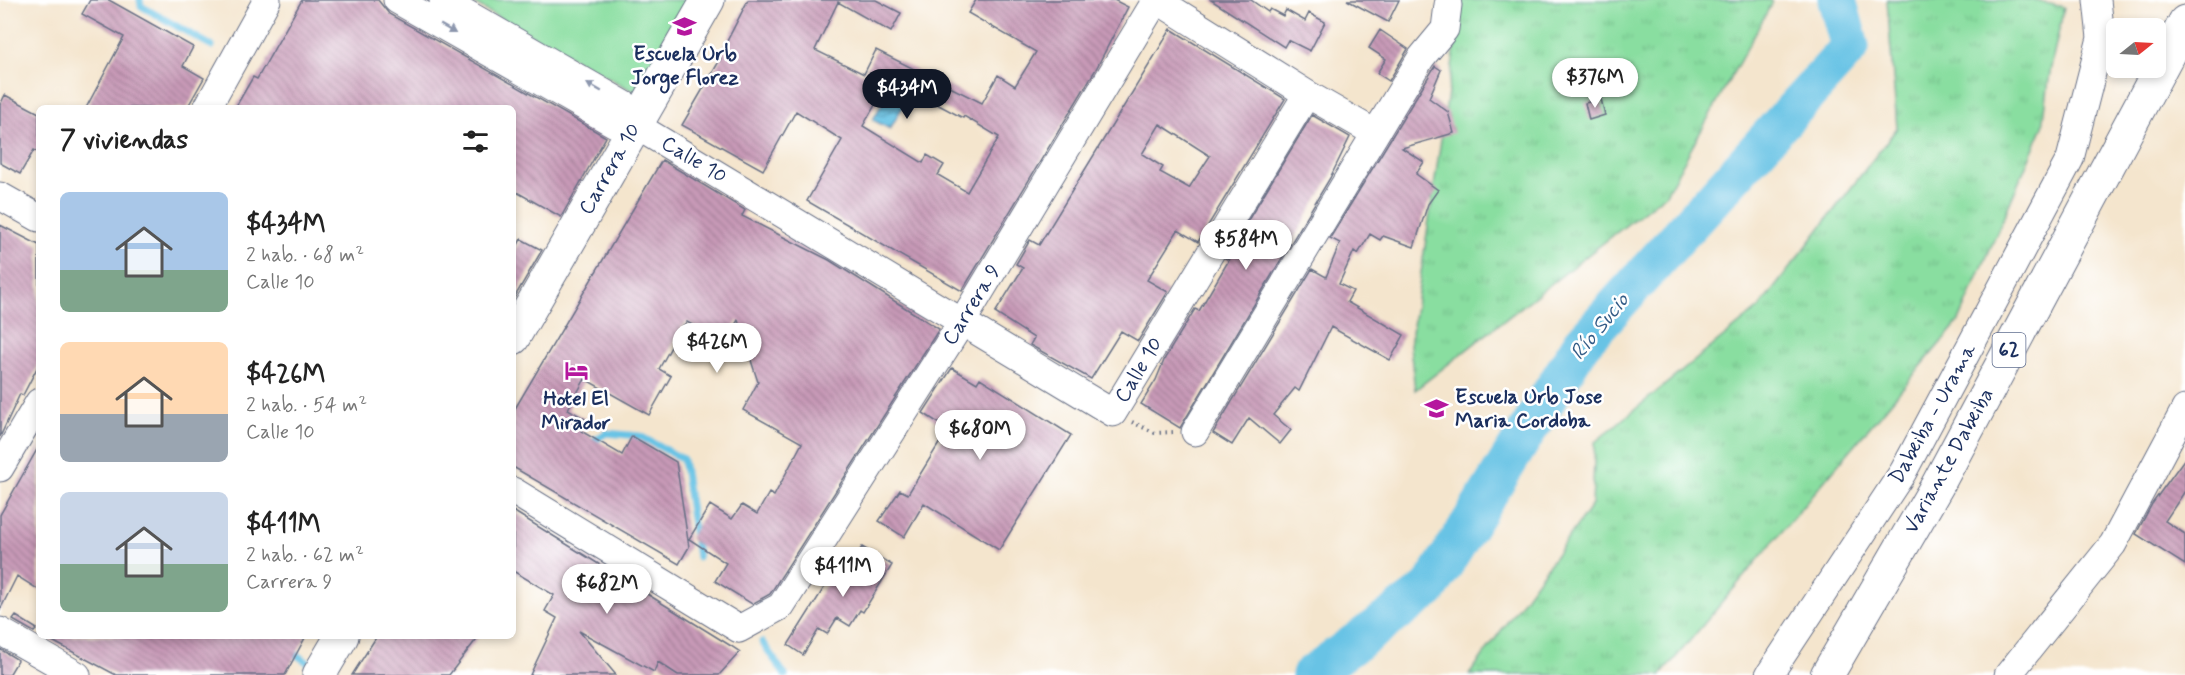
<!DOCTYPE html>
<html lang="es">
<head>
<meta charset="utf-8">
<style>
  :root { --surface:#fff; --page:#f2f2f2; --text:#222; --muted:#767676; --accent:#111827 }
  body { margin:0; font-family:Mynerve,sans-serif; background:var(--page); color:var(--text); height:100vh; display:flex; flex-direction:column; font-size:22px; white-space:nowrap }
  * { box-sizing:border-box; margin:0 }
  p { font-size:20px; color:var(--muted) }
  .icon { flex:none; width:33px; height:33px; fill:none; stroke:currentColor; stroke-width:2; stroke-linecap:round; stroke-linejoin:round }
  .map { position:relative; flex:1; overflow:hidden }
  .side { position:absolute; left:36px; top:105px; width:480px; height:534px; display:flex; flex-direction:column; background:var(--surface); border-radius:9px; box-shadow:0 3px 9px #0003 }
  .side>* { flex:none }
  .needle { width:39px; rotate:72deg }
  .buttons { position:absolute; left:2106px; top:18px; display:grid; gap:12px }
  .buttons a { display:grid; place-items:center; width:60px; height:60px; border-radius:9px; background:var(--surface); box-shadow:0 3px 9px #0003; font-size:30px }
  .price { position:absolute; translate:-50% -51px; padding:0 14px; border-radius:21px; background:#fff; color:#222; font-size:20px; line-height:39px; filter:drop-shadow(0 2px 3px #0008) }
  .price::after { content:''; position:absolute; left:50%; top:36px; width:18px; height:14px; margin-left:-9px; background:inherit; clip-path:polygon(0 0,100% 0,50% 100%) }
  .price.active { background:var(--accent); color:#fff }
  ul { padding:0; list-style:none }
  li { display:flex; align-items:center; gap:18px; height:150px; padding:0 24px }
  li span { display:grid; place-items:center; flex:none; width:168px; height:120px; border-radius:9px; color:#555 }
  li>.icon { margin-inline-start:auto }
  span .icon { width:72px; height:72px; fill:#fffc; stroke-width:1 }
  li b { font-size:26px }
  h2 { display:flex; justify-content:space-between; align-items:center; height:72px; padding:0 24px; font-size:26px }
  .map>svg:first-child { display:block }
  .grass { fill:url(#grass-tufts); stroke:#52867f; stroke-width:1.5 }
  .green { fill:#89dea0; stroke:#52867f; stroke-width:1.5 }
  .water { fill:url(#water-waves); stroke:#4179a2; stroke-width:1.5 }
  .lines { fill:none; stroke-linecap:round; stroke-linejoin:round }
  .stream { stroke:#67c3e5; stroke-width:7 }
  .river { stroke:#67c3e5; stroke-width:39 }
  .building { fill:url(#building-back-hatch); fill-rule:evenodd }
  .minor-casing { stroke:#676f85; stroke-width:29 }
  .major-casing { stroke:#676f85; stroke-width:35 }
  .highway-casing { stroke:#676f85; stroke-width:35 }
  .path { stroke:#676f85; stroke-width:4; stroke-dasharray:1.5 4.5; stroke-linecap:butt }
  .minor { stroke:#fff; stroke-width:27 }
  .major { stroke:#fff; stroke-width:33 }
  .highway { stroke:#fff; stroke-width:33 }
  .oneway { fill:#8d97ae }
  .labels { text-anchor:middle; dominant-baseline:central; stroke-width:5; stroke-linejoin:round; paint-order:stroke }
  .shield { fill:#fff; stroke:#5f6d8e; stroke-width:1.5 }
  .shield-label { font-size:20px; font-weight:bold; fill:#1b2f5e }
  .poi-label { font-size:21px; font-weight:bold; fill:#1b2f5e; stroke:#fff }
  .street-label { font-size:21px; fill:#1b2f5e; stroke:#fff }
  .water-label { font-size:22px; font-style:italic; fill:#325b86; stroke:#fff }
</style>
</head>
<body>
<div class="map">
<svg width="2185" height="675" viewBox="0 0 2185 675">
  <defs>
    <pattern id="grass-tufts" width="24" height="20" patternUnits="userSpaceOnUse" patternTransform="scale(1.5)"><rect width="24" height="20" fill="#89dea0"/><path d="M3 7l-1-3M5 7V3M7 7l1-3M15 17l-1-3M17 17v-4M19 17l1-3" fill="none" stroke="#76bf8c"/></pattern>
    <pattern id="water-waves" width="16" height="10" patternUnits="userSpaceOnUse" patternTransform="scale(1.5)"><rect width="16" height="10" fill="#67c3e5"/><path d="M0 5q4-4 8 0t8 0" fill="none" stroke="#549fbd"/></pattern>
    <pattern id="building-back-hatch" width="6" height="6" patternUnits="userSpaceOnUse" patternTransform="scale(1.5)"><rect width="6" height="6" fill="#c89ab7"/><path d="M-1 5l2 2M0 0l6 6M5-1l2 2" fill="none" stroke="#a27e98"/></pattern>
  </defs>
  <rect width="100%" height="100%" fill="#fff"/>
  <filter id="ink" filterUnits="userSpaceOnUse"><feTurbulence type="fractalNoise" baseFrequency=".0167" numOctaves="2"/><feDisplacementMap in="SourceGraphic" scale="12" xChannelSelector="R" yChannelSelector="G"/><feConvolveMatrix kernelMatrix="1 2 1 2 8 2 1 2 1" color-interpolation-filters="sRGB"/></filter>
  <filter id="wash" filterUnits="userSpaceOnUse"><feTurbulence type="fractalNoise" baseFrequency=".008" numOctaves="4" result="noise"/><feDisplacementMap in="SourceGraphic" scale="24" xChannelSelector="R" yChannelSelector="G"/><feGaussianBlur stdDeviation="1.35" result="paint"/><feColorMatrix in="noise" values="0 0 0 0 0 0 0 0 0 0 0 0 0 0 0 0 0 1.4 0 .05"/><feComposite in="paint" operator="in"/></filter>
  <g filter="url(#wash)">
    <rect width="100%" height="100%" fill="#f4e5cd"/>
    <path class="grass" d="M 1462,0 L 1771,0 L 1772,3 L 1666,194 L 1415,390 L 1410,346 Z
      M 1887,0 L 2031,0 L 2064,7 L 2050,72 L 2043,126 L 1959,321 L 1661,675 L 1469,675 L 1592,505 L 1595,442 L 1759,308 L 1897,128 Z"/>
    <path class="green" d="M 467,0 L 694,0 L 640,95 Z"/>
    <path class="water" d="M 891,87 L 908,97 L 890,129 L 873,120 Z"/>
    <g class="lines">
      <path class="stream" d="M 140,0 L 141,6 L 212,46
        M 589,444 L 606,433 L 640,436 L 683,459 L 698,557
        M 762,642 L 785,675
        M 289,650 L 315,667"/>
      <path class="river" d="M 1311,675 L 1429,589 L 1582,343 L 1850,47 L 1837,0"/>
    </g>
    <g id="blocks">
      <path class="building" d="M 90,0 L 109,0 L 193,47 L 183,66 L 204,78 L 187,108 L 86,108 L 124,37 L 82,14 Z
        M 302,0 L 378,0 L 389,14 L 606,137 L 561,217 L 513,190 L 513,108 L 235,108 L 253,77 L 257,79 Z
        M 748,0 L 876,0 L 901,13 L 891,32 L 838,2 L 815,50 L 864,74 L 876,50 L 982,103 L 998,75 L 1015,86 L 1036,52 L 968,13 L 976,0 L 1114,0 L 1128,7 L 1096,69 L 962,291 L 807,201 L 842,140 L 796,111 L 763,170 L 682,125 L 721,58 L 719,57 ZM 890,79 L 963,118 L 964,116 L 999,137 L 967,192 L 938,175 L 944,165 L 927,155 L 923,163 L 863,126 Z
        M 1211,0 L 1251,0 L 1268,12 L 1270,9 L 1283,16 L 1286,10 L 1305,21 L 1309,13 L 1325,22 L 1310,51 L 1288,40 L 1284,47 Z
        M 1347,0 L 1399,0 L 1388,22 Z
        M 1171,29 L 1285,99 L 1198,242 L 1178,230 L 1147,280 L 1168,292 L 1138,341 L 1121,331 L 1091,379 L 1030,345 L 1034,338 L 995,313 L 1023,268 L 1016,264 L 1030,240 L 1039,245 ZM 1160,124 L 1210,156 L 1189,188 L 1160,172 L 1163,167 L 1142,154 Z
        M 1380,30 L 1408,49 L 1389,81 L 1377,73 L 1386,59 L 1369,48 Z
        M 1435,66 L 1441,70 L 1429,98 L 1448,112 L 1454,133 L 1402,148 L 1424,162 L 1416,174 L 1438,190 L 1428,204 L 1414,247 L 1383,236 L 1380,240 L 1370,234 L 1358,254 L 1354,251 L 1339,284 L 1353,291 L 1347,302 L 1404,335 L 1390,360 L 1331,327 L 1299,391 L 1295,388 L 1273,415 L 1291,430 L 1280,444 L 1249,418 L 1232,445 L 1213,433 L 1312,269 L 1326,277 L 1340,243 L 1330,238 Z
        M 5,95 L 39,113 L 39,153 L 34,150 L 20,174 L 0,163 L 0,105 Z
        M 1601,99 L 1605,115 L 1589,120 L 1585,103 Z
        M 1312,115 L 1350,137 L 1330,178 L 1180,428 L 1141,404 L 1156,380 L 1165,358 L 1195,309 L 1199,311 L 1229,260 L 1225,258 Z
        M 662,160 L 745,210 L 742,216 L 829,260 L 939,329 L 770,594 L 752,604 L 715,581 L 726,563 L 689,539 L 710,505 L 732,519 L 742,505 L 757,514 L 769,493 L 774,496 L 802,443 L 743,410 L 758,382 L 738,320 L 724,343 L 687,322 L 682,327 L 659,369 L 671,376 L 649,415 L 585,379 L 568,409 L 587,420 L 581,431 L 622,455 L 632,436 L 676,462 L 689,547 L 679,564 L 513,467 L 513,412 Z
        M 0,225 L 39,245 L 39,364 L 23,395 L 20,394 L 0,437 Z
        M 521,239 L 542,250 L 513,300 L 513,255 Z
        M 952,368 L 977,383 L 980,378 L 1071,435 L 999,550 L 924,503 L 904,537 L 879,521 L 900,490 L 908,494 L 948,429 L 923,413 Z
        M 39,446 L 39,590 L 17,576 L 0,610 L 0,515 Z
        M 2185,458 L 2185,491 L 2165,521 L 2185,534 L 2185,565 L 2136,534 L 2152,504 Z
        M 513,511 L 731,646 L 740,652 L 719,675 L 678,675 L 658,662 L 654,672 L 579,631 L 616,675 L 530,675 L 557,618 L 545,611 L 554,595 L 513,571 Z
        M 862,547 L 892,565 L 863,612 L 860,610 L 850,626 L 837,618 L 827,634 L 819,629 L 803,655 L 788,645 L 829,580 L 837,584 Z
        M 16,616 L 37,629 L 34,632 L 13,620 Z
        M 43,636 L 306,636 L 285,675 L 116,675 Z
        M 377,636 L 479,636 L 449,675 L 352,675 Z
        M 0,649 L 18,660 L 9,675 L 0,675 Z"/>
    </g>
  </g>
  <g filter="url(#ink)">
    <use href="#blocks" fill-opacity="0" stroke="#676f85" stroke-width="1.5"/>
    <g class="lines">
      <defs>
        <path id="minor" d="M 397,0 L 615,124 L 635,125 L 1113,413 L 1307,94 L 1157,0
          M 443,0 L 627,106 L 635,125
          M 1307,94 L 1375,133
          M 207,108 L 267,0
          M 0,196 L 39,218
          M 1195,432 L 1421,58 L 1445,29 L 1448,5
          M 0,468 L 39,402
          M 513,491 L 739,629 L 781,606 L 962,322 L 1156,0
          M 0,631 L 77,675
          M 1769,675 L 1903,472 L 2070,159 L 2101,38 L 2097,0
          M 2008,675 L 2113,544 L 2185,409"/>
        <path id="major" d="M 513,338 L 708,0
          M 319,675 L 342,636"/>
        <path id="highway" d="M 1827,675 L 1937,486 L 2185,22"/>
      </defs>
      <use href="#minor" class="minor-casing"/>
      <use href="#major" class="major-casing"/>
      <use href="#highway" class="highway-casing"/>
      <path class="path" d="M 1132,422 L 1155,433 L 1174,432"/>
      <use href="#minor" class="minor"/>
      <use href="#major" class="major"/>
      <use href="#highway" class="highway"/>
    </g>
    <defs><path id="oneway-solid" d="M-6-.8H1V-3.2L6.5 0L1 3.2V.8H-6Z" transform="scale(1.5)"/></defs>
    <g class="oneway">
      <use href="#oneway-solid" transform="translate(448 29) rotate(30)"/>
      <use href="#oneway-solid" transform="translate(594 87) rotate(-150)"/>
    </g>
  </g>
  <defs>
    <symbol id="school-bare" viewBox="-9 -9 18 18"><path d="M0-5L7-2L0 1L-7-2ZM-4 1L0 2.5L4 1V4Q0 6-4 4Z" fill="#b5179e" stroke="#fff" stroke-width="2.5" paint-order="stroke"/></symbol>
    <symbol id="hotel-bare" viewBox="-9 -9 18 18"><path d="M-6-4.5h1.5V1H6V5H4.5V3h-9V5H-6ZM-4 0a1.8 1.8 0 1 1 3.6 0ZM.5 0V-2.5h3Q6-2.5 6 0Z" fill="#b5179e" stroke="#fff" stroke-width="2.5" paint-order="stroke"/></symbol>
  </defs>
  <g fill-rule="evenodd">
    <use href="#school-bare" x="668" y="10" width="33" height="33"/>
    <use href="#hotel-bare" x="560" y="354" width="33" height="33"/>
    <use href="#school-bare" x="1420" y="392" width="33" height="33"/>
  </g>
  <g class="labels">
    <rect class="shield" x="1992.5" y="333" width="33" height="34" rx="4.5"/>
    <g class="shield-label">
      <text x="2009" y="350">62</text>
    </g>
    <g class="poi-label">
      <text x="685" y="54">Escuela Urb<tspan x="685" dy="24">Jorge Florez</tspan></text>
      <text x="1455" y="397" text-anchor="start">Escuela Urb Jose<tspan x="1455" dy="24">Maria Cordoba</tspan></text>
      <text x="576" y="399">Hotel El<tspan x="576" dy="24">Mirador</tspan></text>
    </g>
    <g class="street-label">
      <text transform="translate(694 160) rotate(31)">Calle 10</text>
      <text transform="translate(610 169) rotate(-60)">Carrera 10</text>
      <text transform="translate(972 305) rotate(-58)">Carrera 9</text>
      <text transform="translate(1139 370) rotate(-59)">Calle 10</text>
      <text transform="translate(1933 414) rotate(-61)">Dabeiba - Urama</text>
      <text transform="translate(1949 461) rotate(-61)">Variante Dabeiba</text>
    </g>
    <g class="water-label">
      <text transform="translate(1600 327) rotate(-51)">Río Sucio</text>
    </g>
  </g>
</svg>
<div class="buttons">
<a><svg class="needle" viewBox="-14 -14 28 28"><path d="M0-13l5 13h-10z" fill="#e53935"/><path d="M0 13l5-13h-10z" fill="#767676"/></svg></a>
</div>
<b class="price" style="left:1595px;top:109px">$376M</b>
<b class="price active" style="left:907px;top:120px">$434M</b>
<b class="price" style="left:1246px;top:271px">$584M</b>
<b class="price" style="left:717px;top:374px">$426M</b>
<b class="price" style="left:980px;top:461px">$680M</b>
<b class="price" style="left:843px;top:598px">$411M</b>
<b class="price" style="left:607px;top:615px">$682M</b>
<section class="side">
<h2>7 viviendas<svg class="icon" aria-label="filters" viewBox="0 0 24 24"><path d="M4 7h16M4 17h16"/><circle cx="9" cy="7" r="2"/><circle cx="15" cy="17" r="2"/></svg></h2>
<ul>
<li><span style="background:linear-gradient(#a9c7e8 65%,#7fa58c 0)"><svg class="icon" aria-label="home" viewBox="0 0 24 24"><path d="M3 11l9-7 9 7M6 9v11h12V9"/></svg></span><div><b>$434M</b><p>2 hab. · 68 m²</p><p>Calle 10</p></div></li>
<li><span style="background:linear-gradient(#ffd9b3 60%,#9aa5b1 0)"><svg class="icon" aria-label="home" viewBox="0 0 24 24"><path d="M3 11l9-7 9 7M6 9v11h12V9"/></svg></span><div><b>$426M</b><p>2 hab. · 54 m²</p><p>Calle 10</p></div></li>
<li><span style="background:linear-gradient(#c9d6e8 60%,#7fa58c 0)"><svg class="icon" aria-label="home" viewBox="0 0 24 24"><path d="M3 11l9-7 9 7M6 9v11h12V9"/></svg></span><div><b>$411M</b><p>2 hab. · 62 m²</p><p>Carrera 9</p></div></li>
</ul>
</section>
</div>
</body>
</html>
